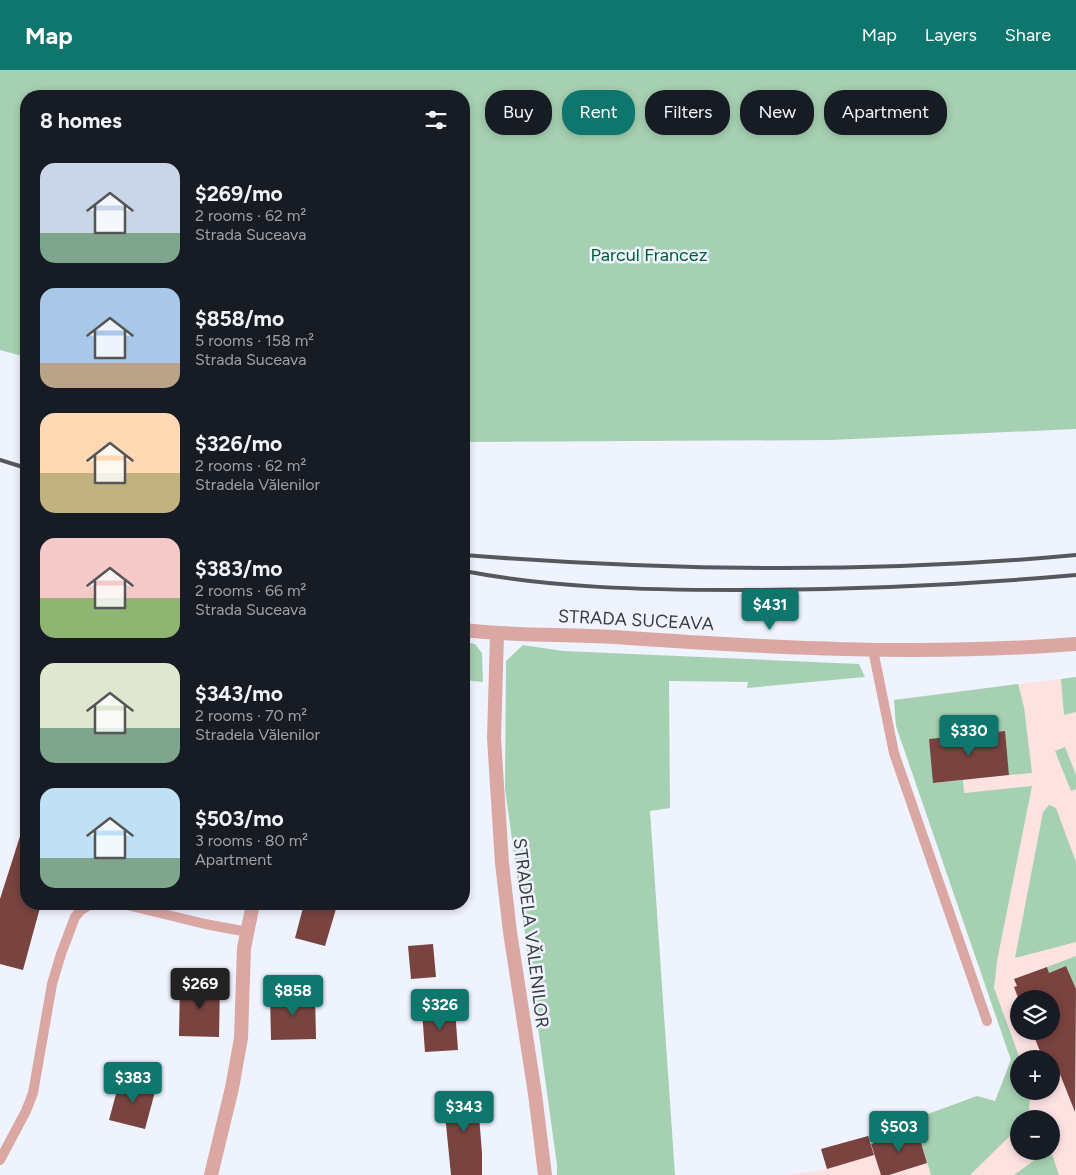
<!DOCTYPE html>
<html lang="en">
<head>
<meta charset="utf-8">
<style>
  :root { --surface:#171b24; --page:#242831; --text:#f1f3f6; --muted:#9ea1a6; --accent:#0f766e }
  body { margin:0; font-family:Figtree,sans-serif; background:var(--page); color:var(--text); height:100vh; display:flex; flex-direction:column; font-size:19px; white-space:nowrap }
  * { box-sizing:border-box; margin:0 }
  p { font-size:16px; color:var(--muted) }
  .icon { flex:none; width:28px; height:28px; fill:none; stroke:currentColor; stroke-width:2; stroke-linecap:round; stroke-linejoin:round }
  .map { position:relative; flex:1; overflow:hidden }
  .drawer { position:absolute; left:20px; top:20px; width:450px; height:820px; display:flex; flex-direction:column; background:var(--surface); border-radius:20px; box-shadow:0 2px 8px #0003 }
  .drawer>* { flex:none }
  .hud { position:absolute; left:485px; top:20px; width:475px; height:45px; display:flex; gap:10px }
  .controls { position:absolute; left:1010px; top:920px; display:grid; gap:10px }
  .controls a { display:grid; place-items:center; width:50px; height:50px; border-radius:50%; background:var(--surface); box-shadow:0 2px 8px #0003; font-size:25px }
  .price { position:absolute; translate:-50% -42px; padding:0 11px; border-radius:5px; background:var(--accent); color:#fff; font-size:16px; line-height:32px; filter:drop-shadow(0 1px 2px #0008) }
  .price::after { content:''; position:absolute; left:50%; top:30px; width:15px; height:11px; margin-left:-8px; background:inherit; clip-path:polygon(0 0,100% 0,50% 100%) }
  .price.on { background:#222; color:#fff }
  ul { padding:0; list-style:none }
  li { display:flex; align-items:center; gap:15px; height:125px; padding:0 20px }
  li span { display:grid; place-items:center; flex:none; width:140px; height:100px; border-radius:15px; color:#555 }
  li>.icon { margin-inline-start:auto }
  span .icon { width:60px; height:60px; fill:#fffc; stroke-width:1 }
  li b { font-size:21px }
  h2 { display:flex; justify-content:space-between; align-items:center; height:60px; padding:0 20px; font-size:21px }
  .pill { padding:0 18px; border-radius:20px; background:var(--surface); box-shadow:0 2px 8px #0003; font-size:18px; line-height:45px }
  .pill.on { background:var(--accent); color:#fff }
  header { display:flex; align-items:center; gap:30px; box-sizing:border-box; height:70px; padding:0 25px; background:var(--accent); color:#fff }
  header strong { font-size:24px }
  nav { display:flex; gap:28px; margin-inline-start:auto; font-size:18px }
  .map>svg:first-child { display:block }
  .education { fill:#fde2e2; fill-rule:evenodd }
  .green { fill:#a6d0b2 }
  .building { fill:#79433f }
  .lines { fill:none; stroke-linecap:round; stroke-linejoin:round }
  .service { stroke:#daa7a2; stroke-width:10 }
  .minor { stroke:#daa7a2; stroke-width:14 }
  .rail { stroke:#56585d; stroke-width:4 }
  .labels { text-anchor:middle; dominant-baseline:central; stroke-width:5; stroke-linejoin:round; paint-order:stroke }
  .park-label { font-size:18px; fill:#005c31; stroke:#eff3fe }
  .street-label { font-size:18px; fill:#3a3c40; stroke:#eff3fe }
</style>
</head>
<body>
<header>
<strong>Map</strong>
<nav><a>Map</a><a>Layers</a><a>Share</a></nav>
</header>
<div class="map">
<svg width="1076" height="1105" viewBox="0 0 1076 1105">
  <rect width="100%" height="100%" fill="#eff3fe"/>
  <path class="education" d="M 1076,607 L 1076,1105 L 789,1105 L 827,1099 L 821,1079 L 868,1066 L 977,1026 L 995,1031 L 1011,990 L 896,656 L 894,630 ZM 1019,929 L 1051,929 L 1051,961 L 1019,961 ZM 1019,989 L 1051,989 L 1051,1021 L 1019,1021 ZM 1019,1049 L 1051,1049 L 1051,1081 L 1019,1081 Z"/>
  <path class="green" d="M 0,0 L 1076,0 L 1076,359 L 831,370 L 464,372 L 464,26 L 26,26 L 26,287 L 0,280 Z
    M 464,572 L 475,574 L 482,583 L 483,612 L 464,610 Z
    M 523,575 L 563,581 L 859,594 L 865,607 L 747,618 L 748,612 L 669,611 L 670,738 L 650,741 L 675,1105 L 557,1105 L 557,1095 L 505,719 L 506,591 Z
    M 1076,607 L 1076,642 L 1064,645 L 1061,609 Z
    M 1018,614 L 1024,637 L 1032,703 L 1009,705 L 1004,661 L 929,670 L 934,713 L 963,710 L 964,723 L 1032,716 L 997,891 L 994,918 L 1020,989 L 1019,1021 L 1028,1021 L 1030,1028 L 1028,1048 L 1019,1049 L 1019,1057 L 970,1105 L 931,1105 L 917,1059 L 871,1074 L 868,1066 L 977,1026 L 995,1031 L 1011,990 L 896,656 L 894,630 Z
    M 1065,677 L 1076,705 L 1076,719 L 1071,721 L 1055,681 Z
    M 1049,735 L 1056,738 L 1076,792 L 1076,872 L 1015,888 L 1043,742 Z
    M 1076,886 L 1076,919 L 1066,896 L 1049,903 L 1047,897 Z
    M 1047,1081 L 1051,1081 L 1059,1105 L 1014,1105 Z"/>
  <path class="building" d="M 1005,661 L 1009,705 L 933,713 L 929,669 Z
    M 22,760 L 26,760 L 26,834 L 41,834 L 23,900 L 0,894 L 0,829 Z
    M 304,834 L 317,834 L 336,839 L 325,876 L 295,868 Z
    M 433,874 L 436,907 L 411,909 L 408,876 Z
    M 1066,896 L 1076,919 L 1075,1042 L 1054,989 L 1043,989 L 1032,961 L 1051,961 L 1051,929 L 1019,930 L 1014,917 L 1017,916 L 1014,909 L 1047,897 L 1049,903 Z
    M 180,912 L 220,913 L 219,967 L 179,966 Z
    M 315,923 L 316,969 L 271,970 L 270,925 Z
    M 455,939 L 458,980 L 425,982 L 422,941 Z
    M 120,1009 L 156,1018 L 145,1059 L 109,1050 Z
    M 477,1021 L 482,1083 L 482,1105 L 451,1105 L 443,1024 Z
    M 917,1059 L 927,1093 L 889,1105 L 881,1105 L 871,1074 Z
    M 868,1066 L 874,1085 L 827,1099 L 821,1079 Z"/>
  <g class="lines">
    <path class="service" d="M 873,580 L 894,683 L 987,951
      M 123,834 L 205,854 L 248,862
      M 0,1090 L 26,1041 L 33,1023 L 52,914 L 61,884 L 75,847 L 81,840 L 91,834"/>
    <path class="minor" d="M 464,560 C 514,566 564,564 615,567 C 768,578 923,586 1076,574
      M 497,564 L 494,668 L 502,793 L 510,862 L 535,1024 L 545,1105
      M 211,1105 L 232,1018 L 241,968 L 244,878 L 253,834"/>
    <path class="rail" d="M 0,390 L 26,398
      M 464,485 C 668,501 872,504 1076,485
      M 464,501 C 553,518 644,520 735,520 C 849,520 963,515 1076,505"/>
  </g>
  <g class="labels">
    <g class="park-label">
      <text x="649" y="185">Parcul Francez</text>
    </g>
    <g class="street-label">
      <text transform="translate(636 550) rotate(3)">STRADA SUCEAVA</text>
      <text transform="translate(531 863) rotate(83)">STRADELA VĂLENILOR</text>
    </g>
  </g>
</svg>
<div class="controls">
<a><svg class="icon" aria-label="layers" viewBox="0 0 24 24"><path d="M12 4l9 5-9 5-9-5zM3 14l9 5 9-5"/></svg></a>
<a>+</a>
<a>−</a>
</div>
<b class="price" style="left:770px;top:561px">$431</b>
<b class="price" style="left:969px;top:687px">$330</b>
<b class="price on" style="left:200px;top:940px">$269</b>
<b class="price" style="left:293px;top:947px">$858</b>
<b class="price" style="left:440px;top:961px">$326</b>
<b class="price" style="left:133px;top:1034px">$383</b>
<b class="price" style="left:464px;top:1063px">$343</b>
<b class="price" style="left:899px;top:1083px">$503</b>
<div class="hud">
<a class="pill">Buy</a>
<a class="pill on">Rent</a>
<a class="pill">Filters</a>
<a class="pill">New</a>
<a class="pill">Apartment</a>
</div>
<section class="drawer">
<h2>8 homes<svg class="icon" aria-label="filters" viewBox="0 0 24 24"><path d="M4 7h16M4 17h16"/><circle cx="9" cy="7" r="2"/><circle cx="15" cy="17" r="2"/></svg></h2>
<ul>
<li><span style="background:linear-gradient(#c9d6e8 70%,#7fa58c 0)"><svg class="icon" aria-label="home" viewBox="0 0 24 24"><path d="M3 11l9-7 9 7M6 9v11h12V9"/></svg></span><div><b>$269/mo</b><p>2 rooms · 62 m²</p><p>Strada Suceava</p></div></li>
<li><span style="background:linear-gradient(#a9c7e8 75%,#b9a48a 0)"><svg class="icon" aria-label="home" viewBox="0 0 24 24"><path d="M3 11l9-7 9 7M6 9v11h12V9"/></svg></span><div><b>$858/mo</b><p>5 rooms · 158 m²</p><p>Strada Suceava</p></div></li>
<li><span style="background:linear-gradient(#ffd9b3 60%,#c2b280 0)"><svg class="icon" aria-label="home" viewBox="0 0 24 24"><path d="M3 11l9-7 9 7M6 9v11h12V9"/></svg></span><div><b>$326/mo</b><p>2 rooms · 62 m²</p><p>Stradela Vălenilor</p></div></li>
<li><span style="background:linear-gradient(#f6c9c9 60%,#8fb573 0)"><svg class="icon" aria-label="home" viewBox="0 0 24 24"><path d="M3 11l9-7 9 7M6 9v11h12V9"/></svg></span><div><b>$383/mo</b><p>2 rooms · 66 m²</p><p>Strada Suceava</p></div></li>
<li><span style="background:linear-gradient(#dfe7d0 65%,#7fa58c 0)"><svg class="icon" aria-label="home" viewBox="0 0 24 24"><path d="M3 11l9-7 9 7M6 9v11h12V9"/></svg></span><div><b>$343/mo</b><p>2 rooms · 70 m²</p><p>Stradela Vălenilor</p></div></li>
<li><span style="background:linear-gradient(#bfe0f5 70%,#7fa58c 0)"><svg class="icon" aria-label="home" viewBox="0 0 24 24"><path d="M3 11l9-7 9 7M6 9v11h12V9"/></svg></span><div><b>$503/mo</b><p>3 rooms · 80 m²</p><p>Apartment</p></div></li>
</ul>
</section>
</div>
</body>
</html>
